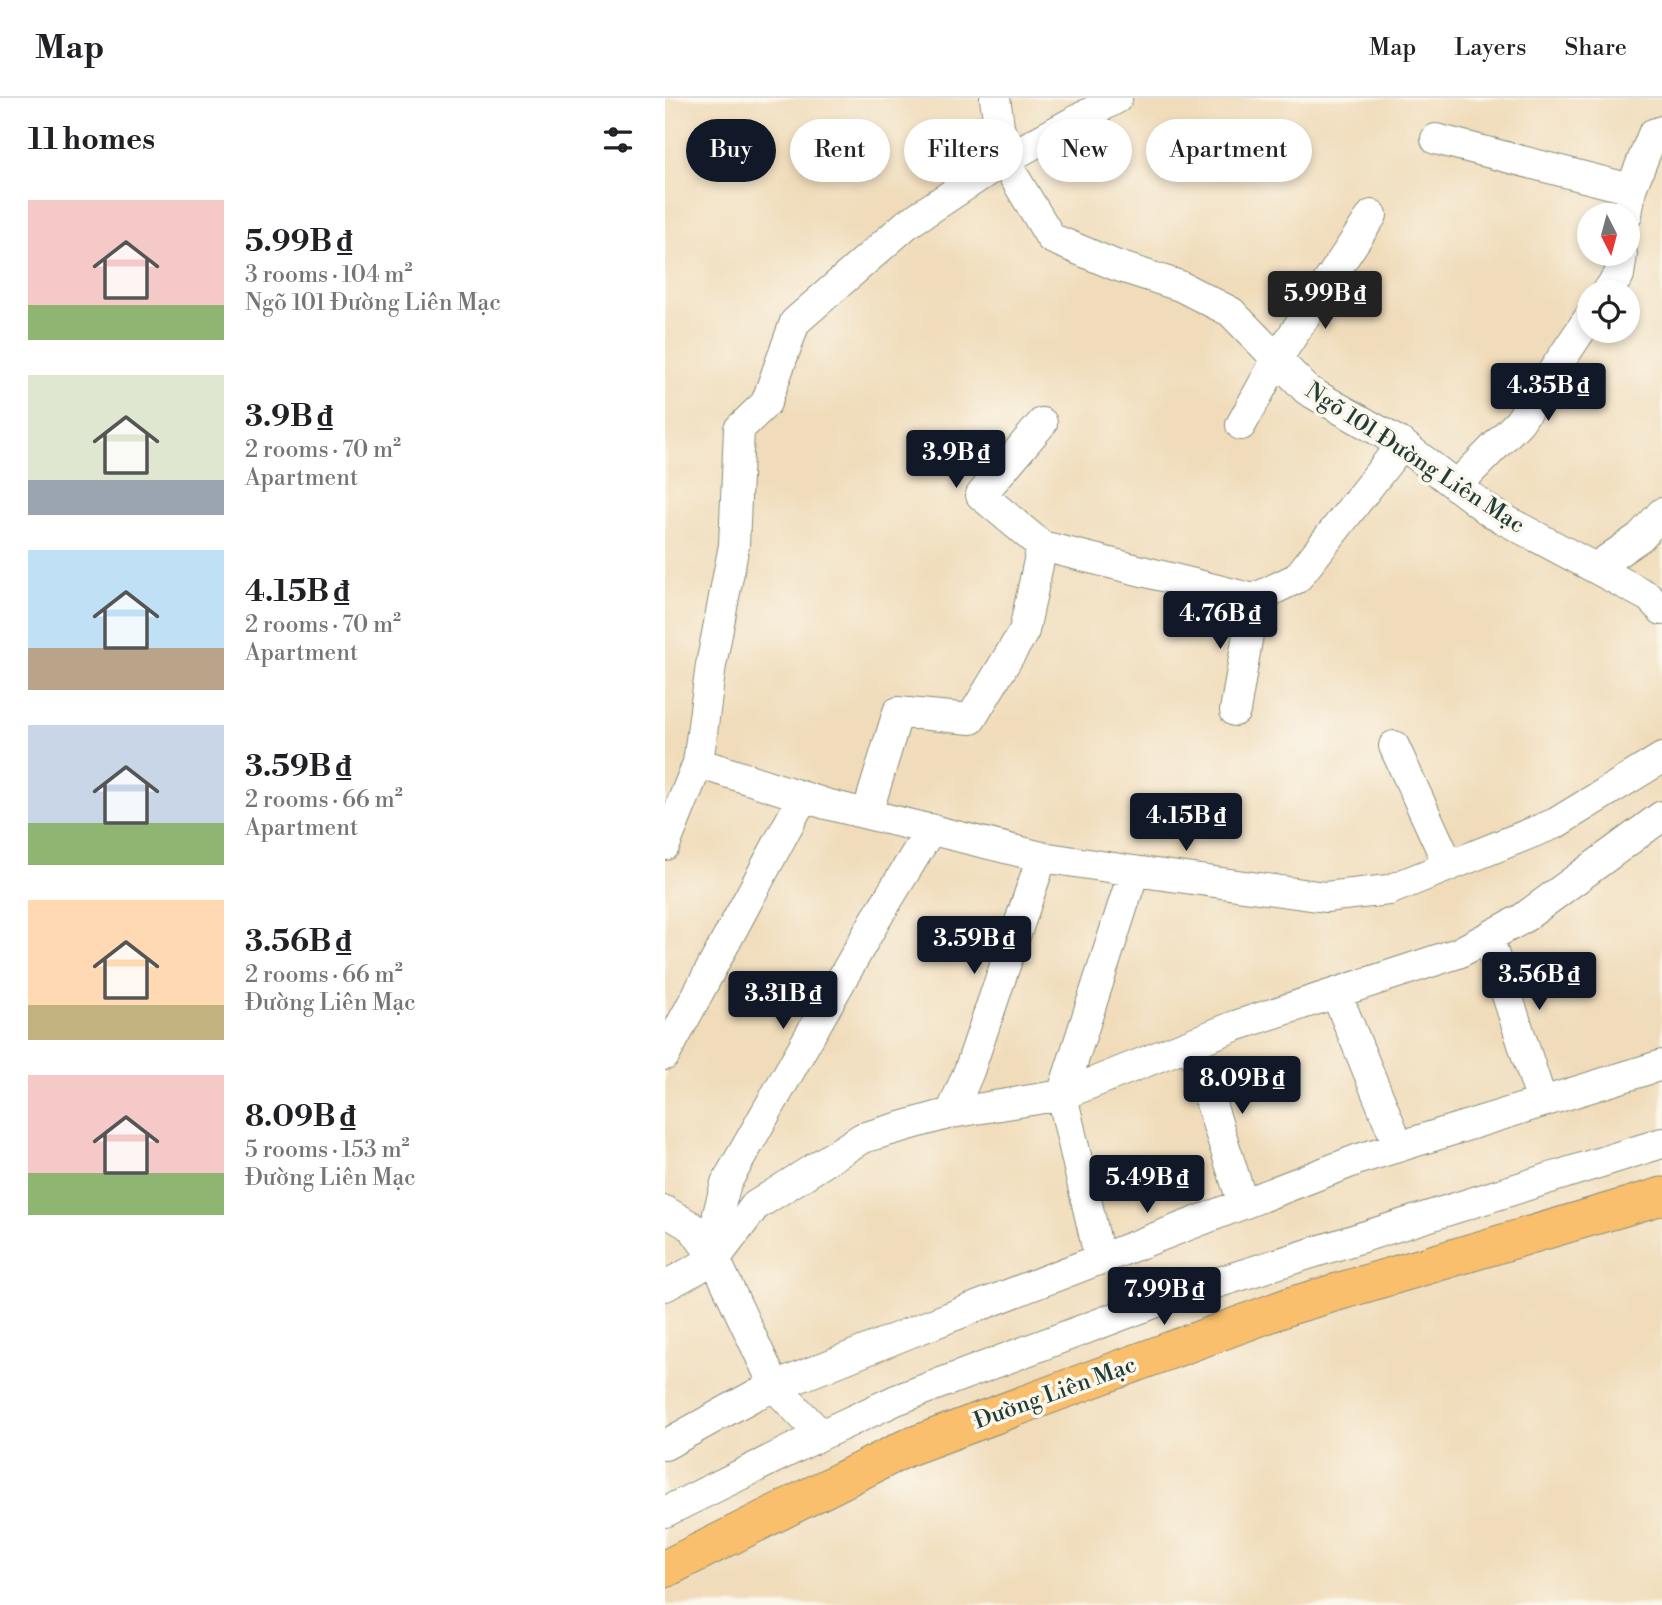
<!DOCTYPE html>
<html lang="en">
<head>
<meta charset="utf-8">
<style>
  :root { --surface:#fff; --page:#f6f6f6; --text:#202124; --muted:#757577; --line:#e0e0e0; --accent:#111827 }
  body { margin:0; font-family:"Libre Bodoni",serif; background:var(--page); color:var(--text); height:100vh; display:flex; flex-direction:column; font-size:26px; white-space:nowrap }
  * { box-sizing:border-box; margin:0 }
  p { font-size:23px; color:var(--muted) }
  .icon { flex:none; width:38px; height:38px; fill:none; stroke:currentColor; stroke-width:2; stroke-linecap:round; stroke-linejoin:round }
  .map { position:relative; flex:1; overflow:hidden }
  .drawer { display:flex; flex-direction:column; background:var(--surface); width:665px }
  .drawer>* { flex:none }
  .banner { position:absolute; left:21px; top:21px; width:665px; height:63px; display:flex; gap:14px }
  .needle { width:46px; rotate:174deg }
  .controls { position:absolute; left:912px; top:105px; display:grid; gap:14px }
  .controls a { display:grid; place-items:center; width:63px; height:63px; border-radius:50%; background:var(--surface); box-shadow:0 4px 10px #0003; font-size:35px }
  .price { position:absolute; translate:-50% -60px; padding:0 16px; border-radius:7px; background:var(--accent); color:#fff; font-size:23px; line-height:46px; filter:drop-shadow(0 2px 4px #0008) }
  .price::after { content:''; position:absolute; left:50%; top:42px; width:21px; height:16px; margin-left:-10px; background:inherit; clip-path:polygon(0 0,100% 0,50% 100%) }
  .price.current { background:#222; color:#fff }
  ul { padding:0; list-style:none }
  li { display:flex; align-items:center; gap:21px; height:175px; padding:0 28px }
  li span { display:grid; place-items:center; flex:none; width:196px; height:140px; border-radius:0px; color:#555 }
  li>.icon { margin-inline-start:auto }
  span .icon { width:84px; height:84px; fill:#fffc; stroke-width:1 }
  li b { font-size:30px }
  h2 { display:flex; justify-content:space-between; align-items:center; height:84px; padding:0 28px; font-size:30px }
  .pill { padding:0 24px; border-radius:32px; background:var(--surface); box-shadow:0 4px 10px #0003; font-size:24px; line-height:63px }
  .pill.current { background:var(--accent); color:#fff }
  header { display:flex; align-items:center; gap:42px; box-sizing:border-box; height:98px; padding:0 35px; background:var(--surface); border-bottom:2px solid var(--line) }
  header strong { font-size:33px }
  nav { display:flex; gap:38px; margin-inline-start:auto; font-size:24px }
  main { display:flex; flex:1; min-height:0 }
  .map>svg:first-child { display:block }
  .lines { fill:none; stroke-linecap:round; stroke-linejoin:round }
  .minor-casing { stroke:#888c77; stroke-width:32 }
  .major-casing { stroke:#888c77; stroke-width:39 }
  .minor { stroke:#fff; stroke-width:30 }
  .major { stroke:#f9bf6d; stroke-width:37 }
  .labels { text-anchor:middle; dominant-baseline:central; stroke-width:7; stroke-linejoin:round; paint-order:stroke }
  .street-label { font-size:23px; fill:#1f3d34; stroke:#fbf7ec }
</style>
</head>
<body>
<header>
<strong>Map</strong>
<nav><a>Map</a><a>Layers</a><a>Share</a></nav>
</header>
<main>
<section class="drawer">
<h2>11 homes<svg class="icon" aria-label="filters" viewBox="0 0 24 24"><path d="M4 7h16M4 17h16"/><circle cx="9" cy="7" r="2"/><circle cx="15" cy="17" r="2"/></svg></h2>
<ul>
<li><span style="background:linear-gradient(#f6c9c9 75%,#8fb573 0)"><svg class="icon" aria-label="home" viewBox="0 0 24 24"><path d="M3 11l9-7 9 7M6 9v11h12V9"/></svg></span><div><b>5.99B ₫</b><p>3 rooms · 104 m²</p><p>Ngõ 101 Đường Liên Mạc</p></div></li>
<li><span style="background:linear-gradient(#dfe7d0 75%,#9aa5b1 0)"><svg class="icon" aria-label="home" viewBox="0 0 24 24"><path d="M3 11l9-7 9 7M6 9v11h12V9"/></svg></span><div><b>3.9B ₫</b><p>2 rooms · 70 m²</p><p>Apartment</p></div></li>
<li><span style="background:linear-gradient(#bfe0f5 70%,#b9a48a 0)"><svg class="icon" aria-label="home" viewBox="0 0 24 24"><path d="M3 11l9-7 9 7M6 9v11h12V9"/></svg></span><div><b>4.15B ₫</b><p>2 rooms · 70 m²</p><p>Apartment</p></div></li>
<li><span style="background:linear-gradient(#c9d6e8 70%,#8fb573 0)"><svg class="icon" aria-label="home" viewBox="0 0 24 24"><path d="M3 11l9-7 9 7M6 9v11h12V9"/></svg></span><div><b>3.59B ₫</b><p>2 rooms · 66 m²</p><p>Apartment</p></div></li>
<li><span style="background:linear-gradient(#ffd9b3 75%,#c2b280 0)"><svg class="icon" aria-label="home" viewBox="0 0 24 24"><path d="M3 11l9-7 9 7M6 9v11h12V9"/></svg></span><div><b>3.56B ₫</b><p>2 rooms · 66 m²</p><p>Đường Liên Mạc</p></div></li>
<li><span style="background:linear-gradient(#f6c9c9 70%,#8fb573 0)"><svg class="icon" aria-label="home" viewBox="0 0 24 24"><path d="M3 11l9-7 9 7M6 9v11h12V9"/></svg></span><div><b>8.09B ₫</b><p>5 rooms · 153 m²</p><p>Đường Liên Mạc</p></div></li>
</ul>
</section>
<div class="map">
<svg width="997" height="1507" viewBox="0 0 997 1507">
  <rect width="100%" height="100%" fill="#fbf7ec"/>
  <filter id="ink" filterUnits="userSpaceOnUse"><feTurbulence type="fractalNoise" baseFrequency=".0143" numOctaves="2"/><feDisplacementMap in="SourceGraphic" scale="14" xChannelSelector="R" yChannelSelector="G"/><feConvolveMatrix kernelMatrix="1 2 1 2 8 2 1 2 1" color-interpolation-filters="sRGB"/></filter>
  <filter id="wash" filterUnits="userSpaceOnUse"><feTurbulence type="fractalNoise" baseFrequency=".00686" numOctaves="4" result="noise"/><feDisplacementMap in="SourceGraphic" scale="28" xChannelSelector="R" yChannelSelector="G"/><feGaussianBlur stdDeviation="1.57" result="paint"/><feColorMatrix in="noise" values="0 0 0 0 0 0 0 0 0 0 0 0 0 0 0 0 0 1.4 0 .05"/><feComposite in="paint" operator="in"/></filter>
  <g filter="url(#wash)">
    <rect width="100%" height="100%" fill="#f0dcba"/>
  </g>
  <g filter="url(#ink)">
    <g class="lines">
      <defs>
        <path id="minor" d="M 330,0 L 339,62 L 386,140 L 450,167 L 515,188 L 566,214 L 642,292 L 737,346 L 827,415 L 984,499 L 997,512
          M 771,41 L 966,91
          M 962,117 L 966,91 L 988,36 L 997,33
          M 942,194 L 954,177 L 957,156
          M 377,325 L 316,397 L 377,448
          M 576,327 L 612,261 L 707,117
          M 791,388 L 854,324 L 924,220
          M 930,470 L 975,439 L 997,415
          M 570,613 L 589,501
          M 729,648 L 784,768
          M 33,665 L 161,706 L 377,759 L 469,773 L 660,799 L 724,792 L 891,725 L 997,660
          M 202,716 L 233,614 L 306,621 L 359,533 L 377,448 L 589,501 L 632,480 L 737,346
          M 0,747 L 33,665 L 46,567 L 69,447 L 74,331 L 101,305 L 130,224 L 242,126 L 339,62 L 452,0
          M 823,839 L 877,1004
          M 671,895 L 734,1049
          M 527,946 L 578,1106
          M 0,957 L 138,699
          M 286,1015 L 304,973 L 377,759
          M 0,1113 L 27,1129 L 50,1161 L 110,1289 L 156,1337
          M 50,1161 L 53,1116 L 61,1085 L 211,821 L 266,731
          M 435,1162 L 397,997 L 469,773
          M 0,1188 L 50,1161 L 90,1108 L 197,1040 L 286,1015 L 397,997 L 570,928 L 793,855 L 857,821 L 997,718
          M 0,1347 L 90,1297 L 244,1235 L 694,1061 L 997,967
          M 0,1414 L 156,1337 L 231,1302 L 497,1202 L 997,1045"/>
        <path id="major" d="M 0,1471 L 241,1350 L 625,1208 L 997,1098"/>
      </defs>
      <use href="#minor" class="minor-casing"/>
      <use href="#major" class="major-casing"/>
      <use href="#minor" class="minor"/>
      <use href="#major" class="major"/>
    </g>
  </g>
  <g class="labels">
    <g class="street-label">
      <text transform="translate(750 360) rotate(33)">Ngõ 101 Đường Liên Mạc</text>
      <text transform="translate(390 1295) rotate(-20)">Đường Liên Mạc</text>
    </g>
  </g>
</svg>
<div class="controls">
<a><svg class="needle" viewBox="-14 -14 28 28"><path d="M0-13l5 13h-10z" fill="#e53935"/><path d="M0 13l5-13h-10z" fill="#757577"/></svg></a>
<a><svg class="icon" aria-label="locate" viewBox="0 0 24 24"><circle cx="12" cy="12" r="6"/><path d="M12 2v4M12 18v4M2 12h4M18 12h4"/></svg></a>
</div>
<b class="price current" style="left:660px;top:233px">5.99B ₫</b>
<b class="price" style="left:883px;top:325px">4.35B ₫</b>
<b class="price" style="left:291px;top:392px">3.9B ₫</b>
<b class="price" style="left:555px;top:553px">4.76B ₫</b>
<b class="price" style="left:521px;top:755px">4.15B ₫</b>
<b class="price" style="left:309px;top:878px">3.59B ₫</b>
<b class="price" style="left:874px;top:914px">3.56B ₫</b>
<b class="price" style="left:118px;top:933px">3.31B ₫</b>
<b class="price" style="left:577px;top:1018px">8.09B ₫</b>
<b class="price" style="left:482px;top:1117px">5.49B ₫</b>
<b class="price" style="left:499px;top:1229px">7.99B ₫</b>
<div class="banner">
<a class="pill current">Buy</a>
<a class="pill">Rent</a>
<a class="pill">Filters</a>
<a class="pill">New</a>
<a class="pill">Apartment</a>
</div>
</div>
</main>
</body>
</html>
